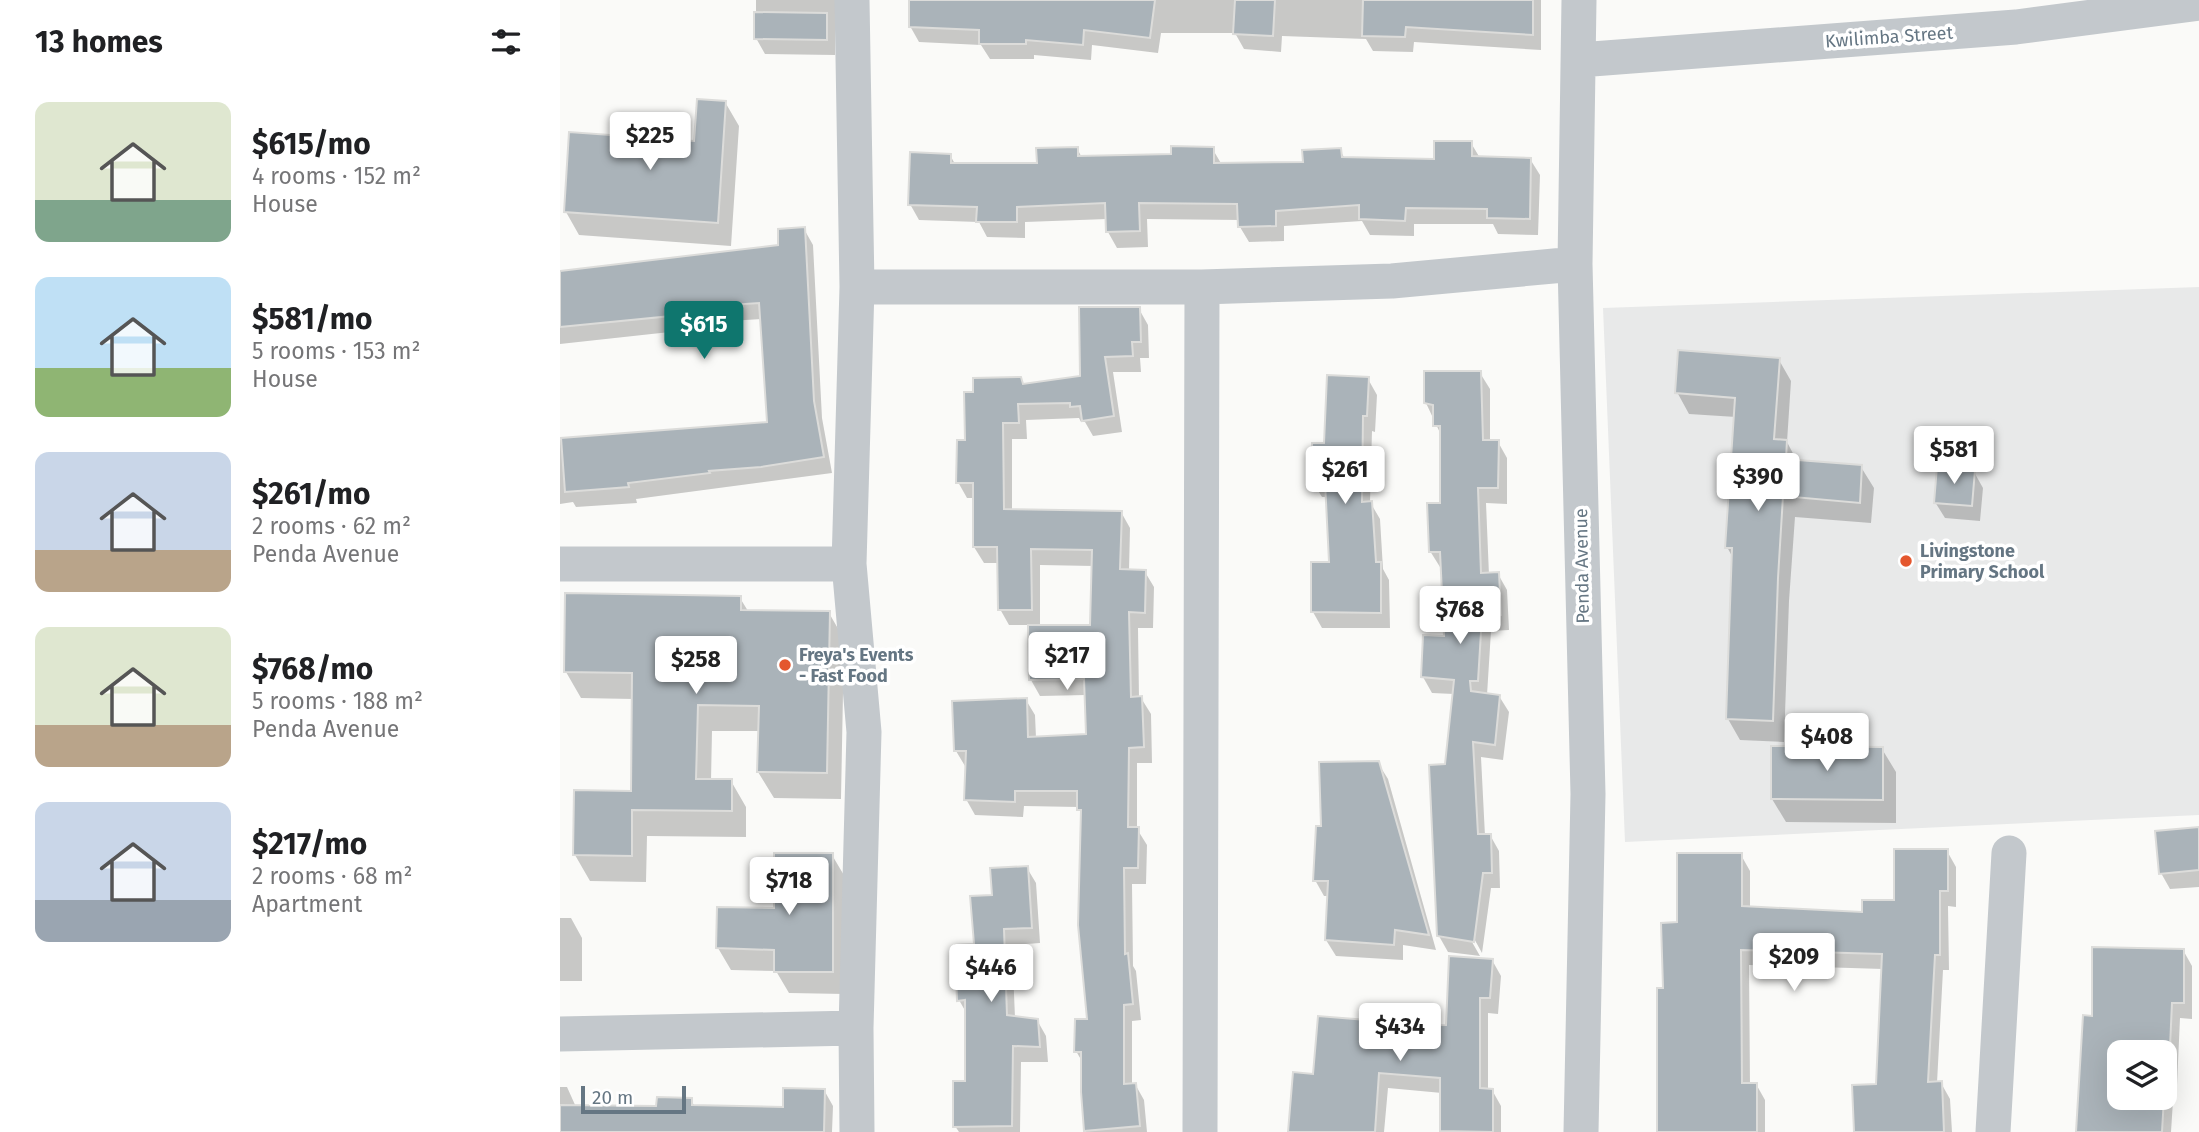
<!DOCTYPE html>
<html lang="en">
<head>
<meta charset="utf-8">
<style>
  :root { --surface:#fff; --page:#f6f6f6; --text:#202124; --muted:#757577; --accent:#0f766e }
  body { margin:0; font-family:"Fira Sans",sans-serif; background:var(--page); color:var(--text); height:100vh; display:flex; flex-direction:column; font-size:26px; white-space:nowrap }
  * { box-sizing:border-box; margin:0 }
  p { font-size:23px; color:var(--muted) }
  .icon { flex:none; width:38px; height:38px; fill:none; stroke:currentColor; stroke-width:2; stroke-linecap:round; stroke-linejoin:round }
  .map { position:relative; flex:1; overflow:hidden }
  .side { display:flex; flex-direction:column; background:var(--surface); width:560px }
  .side>* { flex:none }
  .controls { position:absolute; left:1547px; top:1040px; display:grid; gap:14px }
  .controls a { display:grid; place-items:center; width:70px; height:70px; border-radius:14px; background:var(--surface); box-shadow:0 7px 28px #0002; font-size:35px }
  .scale { position:absolute; left:21px; bottom:18px; width:105px; box-sizing:border-box; padding-left:7px; border:4px solid #657683; border-top:0; font-size:19px; line-height:24px; white-space:nowrap; color:#657683; -webkit-text-stroke:5px #fff; paint-order:stroke }
  .price { position:absolute; translate:-50% -60px; padding:0 16px; border-radius:7px; background:#fff; color:#222; font-size:23px; line-height:46px; filter:drop-shadow(0 2px 4px #0008) }
  .price::after { content:''; position:absolute; left:50%; top:42px; width:21px; height:16px; margin-left:-10px; background:inherit; clip-path:polygon(0 0,100% 0,50% 100%) }
  .price.selected { background:var(--accent); color:#fff }
  ul { padding:0; list-style:none }
  li { display:flex; align-items:center; gap:21px; height:175px; padding:0 35px }
  li span { display:grid; place-items:center; flex:none; width:196px; height:140px; border-radius:14px; color:#555 }
  li>.icon { margin-inline-start:auto }
  span .icon { width:84px; height:84px; fill:#fffc; stroke-width:1 }
  li b { font-size:30px }
  h2 { display:flex; justify-content:space-between; align-items:center; height:84px; padding:0 35px; font-size:30px }
  main { display:flex; flex:1; min-height:0 }
  .map>svg:first-child { display:block }
  .built { fill:#e8e9e9 }
  .shadow { fill:#0003; fill-rule:evenodd }
  .building { fill:#aab3b9; stroke:#dcdcda; stroke-width:2 }
  .lines { fill:none; stroke-linecap:round; stroke-linejoin:round }
  .minor { stroke:#c3c8cc; stroke-width:35 }
  .poi-dot { fill:#e4572e; stroke:#fff; stroke-width:2.5 }
  .labels { text-anchor:middle; dominant-baseline:central; stroke-width:7; stroke-linejoin:round; paint-order:stroke }
  .street-label { font-size:18px; fill:#657683; stroke:#fff }
  .poi-label { font-size:18px; font-weight:bold; fill:#657683; stroke:#fff; text-anchor:start }
</style>
</head>
<body>
<main>
<section class="side">
<h2>13 homes<svg class="icon" aria-label="filters" viewBox="0 0 24 24"><path d="M4 7h16M4 17h16"/><circle cx="9" cy="7" r="2"/><circle cx="15" cy="17" r="2"/></svg></h2>
<ul>
<li><span style="background:linear-gradient(#dfe7d0 70%,#7fa58c 0)"><svg class="icon" aria-label="home" viewBox="0 0 24 24"><path d="M3 11l9-7 9 7M6 9v11h12V9"/></svg></span><div><b>$615/mo</b><p>4 rooms · 152 m²</p><p>House</p></div></li>
<li><span style="background:linear-gradient(#bfe0f5 65%,#8fb573 0)"><svg class="icon" aria-label="home" viewBox="0 0 24 24"><path d="M3 11l9-7 9 7M6 9v11h12V9"/></svg></span><div><b>$581/mo</b><p>5 rooms · 153 m²</p><p>House</p></div></li>
<li><span style="background:linear-gradient(#c9d6e8 70%,#b9a48a 0)"><svg class="icon" aria-label="home" viewBox="0 0 24 24"><path d="M3 11l9-7 9 7M6 9v11h12V9"/></svg></span><div><b>$261/mo</b><p>2 rooms · 62 m²</p><p>Penda Avenue</p></div></li>
<li><span style="background:linear-gradient(#dfe7d0 70%,#b9a48a 0)"><svg class="icon" aria-label="home" viewBox="0 0 24 24"><path d="M3 11l9-7 9 7M6 9v11h12V9"/></svg></span><div><b>$768/mo</b><p>5 rooms · 188 m²</p><p>Penda Avenue</p></div></li>
<li><span style="background:linear-gradient(#c9d6e8 70%,#9aa5b1 0)"><svg class="icon" aria-label="home" viewBox="0 0 24 24"><path d="M3 11l9-7 9 7M6 9v11h12V9"/></svg></span><div><b>$217/mo</b><p>2 rooms · 68 m²</p><p>Apartment</p></div></li>
</ul>
</section>
<div class="map">
<svg width="1639" height="1132" viewBox="0 0 1639 1132">
  <rect width="100%" height="100%" fill="#fafaf8"/>
  <path class="built" d="M 1639,287 L 1639,815 L 1065,842 L 1043,308 Z"/>
  <path class="shadow" d="M 196,0 L 275,0 L 275,55 L 205,54 L 196,38 Z
    M 351,0 L 981,0 L 981,50 L 854,42 L 853,52 L 813,51 L 806,39 L 722,36 L 721,52 L 684,49 L 675,33 L 601,33 L 598,53 L 532,45 L 531,60 L 474,55 L 474,59 L 430,59 L 421,45 L 359,42 L 350,26 Z
    M 165,102 L 179,126 L 171,246 L 19,235 L 6,212 L 136,143 Z
    M 911,143 L 920,158 L 970,159 L 980,175 L 978,235 L 938,234 L 933,224 L 854,224 L 854,236 L 810,235 L 802,221 L 724,226 L 724,241 L 689,242 L 680,227 L 680,220 L 587,219 L 588,247 L 557,248 L 548,232 L 547,219 L 465,222 L 465,238 L 427,237 L 419,222 L 359,220 L 350,204 L 390,155 L 395,164 L 479,165 L 517,148 L 522,158 L 613,156 L 652,148 L 662,165 L 745,164 L 780,150 L 785,159 L 875,161 Z
    M 244,229 L 253,245 L 262,418 L 272,473 L 76,499 L 77,503 L 16,507 L 13,502 L 0,504 L 0,440 L 209,424 L 202,319 L 119,324 L 119,331 L 0,344 L 0,273 L 220,246 Z
    M 579,309 L 588,325 L 589,358 L 580,358 L 581,372 L 553,372 L 562,432 L 533,436 L 525,422 L 521,422 L 519,418 L 466,420 L 467,439 L 452,439 L 452,511 L 561,512 L 570,528 L 569,571 L 585,572 L 594,587 L 593,628 L 578,628 L 579,698 L 581,698 L 591,714 L 592,763 L 577,763 L 577,829 L 587,845 L 586,884 L 572,884 L 573,966 L 576,971 L 581,1020 L 572,1021 L 572,1085 L 575,1084 L 584,1100 L 587,1132 L 526,1132 L 522,1092 L 523,1063 L 516,1051 L 529,1021 L 523,817 L 518,807 L 464,806 L 463,817 L 415,815 L 406,799 L 408,766 L 405,766 L 396,751 L 466,700 L 475,715 L 476,738 L 528,735 L 526,695 L 480,696 L 471,680 L 470,625 L 449,625 L 440,609 L 439,563 L 424,563 L 414,547 L 414,498 L 407,498 L 398,482 L 407,442 L 464,385 L 521,378 ZM 480,565 L 534,566 L 532,626 L 480,627 Z
    M 1219,360 L 1231,381 L 1227,442 L 1237,461 L 1301,467 L 1314,488 L 1311,523 L 1235,517 L 1229,601 L 1224,742 L 1180,740 L 1168,719 L 1173,558 L 1167,547 L 1176,417 L 1129,414 L 1117,392 Z
    M 920,373 L 930,389 L 930,442 L 938,442 L 947,458 L 947,504 L 926,503 L 929,575 L 938,574 L 947,590 L 949,630 L 931,631 L 927,695 L 939,696 L 949,712 L 943,760 L 921,757 L 925,836 L 930,835 L 939,851 L 940,888 L 931,888 L 922,953 L 911,933 L 908,935 L 920,956 L 888,952 L 879,936 L 886,766 L 894,694 L 872,693 L 863,677 L 886,638 L 883,567 L 880,567 L 870,551 L 882,505 L 882,437 L 866,403 Z
    M 808,379 L 817,395 L 815,432 L 812,431 L 810,502 L 820,519 L 823,569 L 829,580 L 830,628 L 762,628 L 753,612 L 771,564 L 768,497 L 762,497 L 752,481 L 765,445 Z
    M 1414,472 L 1423,488 L 1420,521 L 1385,518 L 1375,502 Z
    M 180,598 L 188,611 L 269,613 L 284,639 L 281,799 L 214,798 L 198,772 L 200,731 L 152,731 L 151,781 L 171,781 L 186,807 L 186,837 L 87,836 L 86,882 L 30,881 L 15,855 L 73,793 L 73,699 L 21,698 L 6,672 Z
    M 1322,749 L 1336,772 L 1336,823 L 1226,822 L 1212,799 Z
    M 818,763 L 828,779 L 876,950 L 843,945 L 843,960 L 776,956 L 766,940 L 769,896 L 764,896 L 755,880 L 763,828 Z
    M 1639,829 L 1639,887 L 1610,889 L 1601,873 L 1596,833 Z
    M 1387,851 L 1396,867 L 1396,907 L 1388,906 L 1389,970 L 1383,970 L 1377,1083 L 1381,1083 L 1390,1099 L 1392,1132 L 1296,1132 L 1317,1085 L 1323,969 L 1189,965 L 1190,1084 L 1196,1084 L 1205,1100 L 1205,1132 L 1099,1132 L 1104,990 L 1119,924 L 1181,855 L 1190,871 L 1190,908 L 1304,914 L 1336,902 Z
    M 272,855 L 285,877 L 285,994 L 229,993 L 216,971 L 171,970 L 158,948 L 216,910 Z
    M 467,868 L 476,883 L 480,943 L 452,945 L 455,1018 L 477,1020 L 486,1036 L 488,1062 L 461,1062 L 460,1132 L 399,1132 L 395,1126 L 407,1082 L 407,1014 L 399,1000 L 434,897 Z
    M 0,918 L 11,918 L 22,938 L 22,981 L 0,981 Z
    M 1623,950 L 1632,966 L 1632,1019 L 1620,1018 L 1617,1085 L 1614,1085 L 1611,1132 L 1517,1132 L 1533,1017 ZM 1559,1052 L 1605,1052 L 1605,1097 L 1559,1097 Z
    M 932,960 L 941,976 L 938,1014 L 928,1013 L 928,1090 L 932,1090 L 941,1106 L 941,1132 L 882,1132 L 882,1093 L 828,1088 L 824,1132 L 730,1132 L 755,1076 L 818,1022 L 820,1027 L 887,1027 Z
    M 0,1087 L 7,1087 L 16,1107 L 98,1107 L 131,1100 L 135,1107 L 225,1109 L 264,1090 L 273,1106 L 272,1132 L 0,1132 Z"/>
  <path class="building" d="M 349,0 L 595,0 L 590,38 L 524,30 L 523,45 L 466,40 L 466,44 L 419,44 L 419,30 L 349,27 Z
    M 675,0 L 715,0 L 713,36 L 673,34 Z
    M 803,0 L 973,0 L 973,35 L 846,27 L 845,37 L 802,36 Z
    M 194,12 L 267,13 L 267,40 L 194,39 Z
    M 137,99 L 166,101 L 158,223 L 4,212 L 9,132 L 134,141 Z
    M 874,141 L 912,141 L 912,156 L 971,158 L 970,219 L 927,218 L 927,209 L 846,208 L 845,221 L 799,219 L 799,205 L 716,211 L 716,226 L 678,227 L 677,204 L 579,203 L 580,231 L 546,232 L 545,203 L 457,207 L 457,222 L 416,222 L 417,207 L 348,205 L 350,152 L 391,154 L 391,163 L 477,163 L 476,148 L 518,147 L 518,156 L 611,154 L 611,146 L 654,147 L 654,163 L 743,162 L 742,150 L 781,148 L 782,157 L 874,159 Z
    M 245,227 L 254,401 L 264,457 L 201,467 L 149,471 L 150,473 L 68,483 L 69,487 L 5,492 L 1,438 L 207,422 L 199,303 L 111,309 L 111,316 L 0,327 L 0,271 L 218,245 L 218,229 Z
    M 519,307 L 580,307 L 581,342 L 572,342 L 573,356 L 545,357 L 554,416 L 522,421 L 520,406 L 510,407 L 510,403 L 458,404 L 459,423 L 443,423 L 444,509 L 562,511 L 560,569 L 586,570 L 585,613 L 569,612 L 571,697 L 582,696 L 584,747 L 569,748 L 568,827 L 579,827 L 578,868 L 564,868 L 565,954 L 568,953 L 573,1004 L 564,1005 L 564,1084 L 576,1083 L 580,1126 L 524,1131 L 521,1092 L 521,1052 L 514,1052 L 515,1019 L 527,1019 L 518,925 L 521,810 L 517,810 L 517,791 L 455,791 L 455,802 L 404,800 L 406,751 L 394,751 L 392,701 L 467,698 L 468,737 L 526,734 L 524,679 L 469,680 L 468,625 L 530,625 L 532,550 L 471,549 L 472,610 L 438,610 L 437,547 L 413,547 L 413,483 L 396,483 L 397,440 L 405,440 L 404,392 L 413,392 L 413,378 L 461,377 L 463,384 L 520,376 Z
    M 1118,350 L 1220,358 L 1214,439 L 1227,440 L 1226,459 L 1302,465 L 1300,503 L 1223,496 L 1218,578 L 1213,721 L 1166,719 L 1172,548 L 1165,548 L 1175,398 L 1115,393 Z
    M 864,371 L 921,371 L 923,440 L 939,440 L 938,488 L 918,488 L 921,573 L 939,572 L 941,615 L 922,616 L 918,681 L 910,681 L 911,691 L 940,695 L 935,745 L 913,742 L 918,834 L 931,834 L 932,873 L 923,873 L 914,942 L 877,936 L 869,765 L 885,764 L 894,680 L 861,677 L 863,635 L 884,636 L 880,552 L 869,552 L 867,503 L 880,503 L 880,426 L 873,426 L 873,405 L 864,403 Z
    M 767,375 L 809,377 L 807,416 L 803,416 L 802,502 L 812,501 L 816,562 L 821,562 L 821,613 L 751,612 L 751,562 L 769,562 L 765,482 L 751,482 L 752,443 L 764,443 Z
    M 1377,466 L 1415,470 L 1412,506 L 1374,503 Z
    M 5,593 L 181,596 L 181,610 L 270,611 L 267,773 L 197,772 L 199,706 L 138,705 L 136,779 L 172,779 L 172,811 L 72,810 L 72,856 L 13,855 L 14,790 L 71,791 L 72,673 L 4,672 Z
    M 1211,746 L 1323,747 L 1323,800 L 1211,799 Z
    M 819,761 L 869,935 L 835,930 L 834,945 L 765,940 L 768,881 L 753,881 L 756,826 L 761,826 L 759,762 Z
    M 1639,827 L 1639,870 L 1599,874 L 1595,831 Z
    M 1334,849 L 1388,849 L 1388,891 L 1380,891 L 1380,955 L 1375,955 L 1368,1082 L 1382,1081 L 1384,1132 L 1294,1132 L 1292,1085 L 1316,1084 L 1322,954 L 1181,950 L 1182,1083 L 1197,1083 L 1197,1132 L 1097,1132 L 1097,988 L 1103,988 L 1101,923 L 1117,922 L 1117,853 L 1182,853 L 1182,906 L 1302,912 L 1302,900 L 1334,900 Z
    M 214,853 L 273,853 L 273,972 L 214,972 L 214,950 L 156,948 L 157,907 L 214,908 Z
    M 468,866 L 472,928 L 444,929 L 447,1015 L 478,1019 L 480,1047 L 453,1046 L 452,1126 L 393,1127 L 393,1081 L 405,1081 L 405,1000 L 397,1001 L 395,945 L 414,944 L 410,896 L 432,895 L 430,868 Z
    M 1532,947 L 1624,949 L 1624,1003 L 1612,1003 L 1609,1069 L 1606,1069 L 1605,1084 L 1605,1052 L 1559,1052 L 1559,1097 L 1604,1097 L 1602,1132 L 1516,1132 L 1523,1015 L 1532,1016 Z
    M 889,956 L 933,959 L 930,998 L 920,998 L 920,1088 L 933,1089 L 933,1132 L 880,1131 L 880,1078 L 819,1073 L 815,1132 L 728,1132 L 733,1072 L 753,1074 L 758,1016 L 819,1021 L 818,1026 L 886,1025 Z
    M 223,1088 L 265,1089 L 264,1132 L 0,1132 L 0,1105 L 96,1106 L 97,1097 L 132,1098 L 132,1105 L 223,1107 Z"/>
  <g class="lines">
    <path class="minor" d="M 292,0 L 297,287 L 289,564 L 304,732 L 296,1028 L 297,1132
      M 1019,0 L 1015,264 L 1028,794 L 1021,1132
      M 1019,60 L 1456,27 L 1639,3
      M 297,287 L 642,287 L 832,281 L 1015,264
      M 0,564 L 289,564
      M 0,1034 L 296,1028
      M 640,1132 L 642,287
      M 1433,1132 L 1449,853"/>
  </g>
  <g class="poi-dot">
    <circle cx="1346" cy="561" r="7"/>
    <circle cx="225" cy="665" r="7"/>
  </g>
  <g class="labels">
    <g class="street-label">
      <text transform="translate(1329 37) rotate(-4)">Kwilimba Street</text>
      <text transform="translate(1022 566) rotate(-91)">Penda Avenue</text>
    </g>
    <g class="poi-label">
      <text x="1360" y="551">Livingstone<tspan x="1360" dy="21">Primary School</tspan></text>
      <text x="239" y="655">Freya's Events<tspan x="239" dy="21">- Fast Food</tspan></text>
    </g>
  </g>
</svg>
<div class="controls">
<a><svg class="icon" aria-label="layers" viewBox="0 0 24 24"><path d="M12 4l9 5-9 5-9-5zM3 14l9 5 9-5"/></svg></a>
</div>
<div class="scale">20 m</div>
<b class="price" style="left:90px;top:172px">$225</b>
<b class="price selected" style="left:144px;top:361px">$615</b>
<b class="price" style="left:1394px;top:486px">$581</b>
<b class="price" style="left:785px;top:506px">$261</b>
<b class="price" style="left:1198px;top:513px">$390</b>
<b class="price" style="left:900px;top:646px">$768</b>
<b class="price" style="left:507px;top:692px">$217</b>
<b class="price" style="left:136px;top:696px">$258</b>
<b class="price" style="left:1267px;top:773px">$408</b>
<b class="price" style="left:229px;top:917px">$718</b>
<b class="price" style="left:1234px;top:993px">$209</b>
<b class="price" style="left:431px;top:1004px">$446</b>
<b class="price" style="left:840px;top:1063px">$434</b>
</div>
</main>
</body>
</html>
